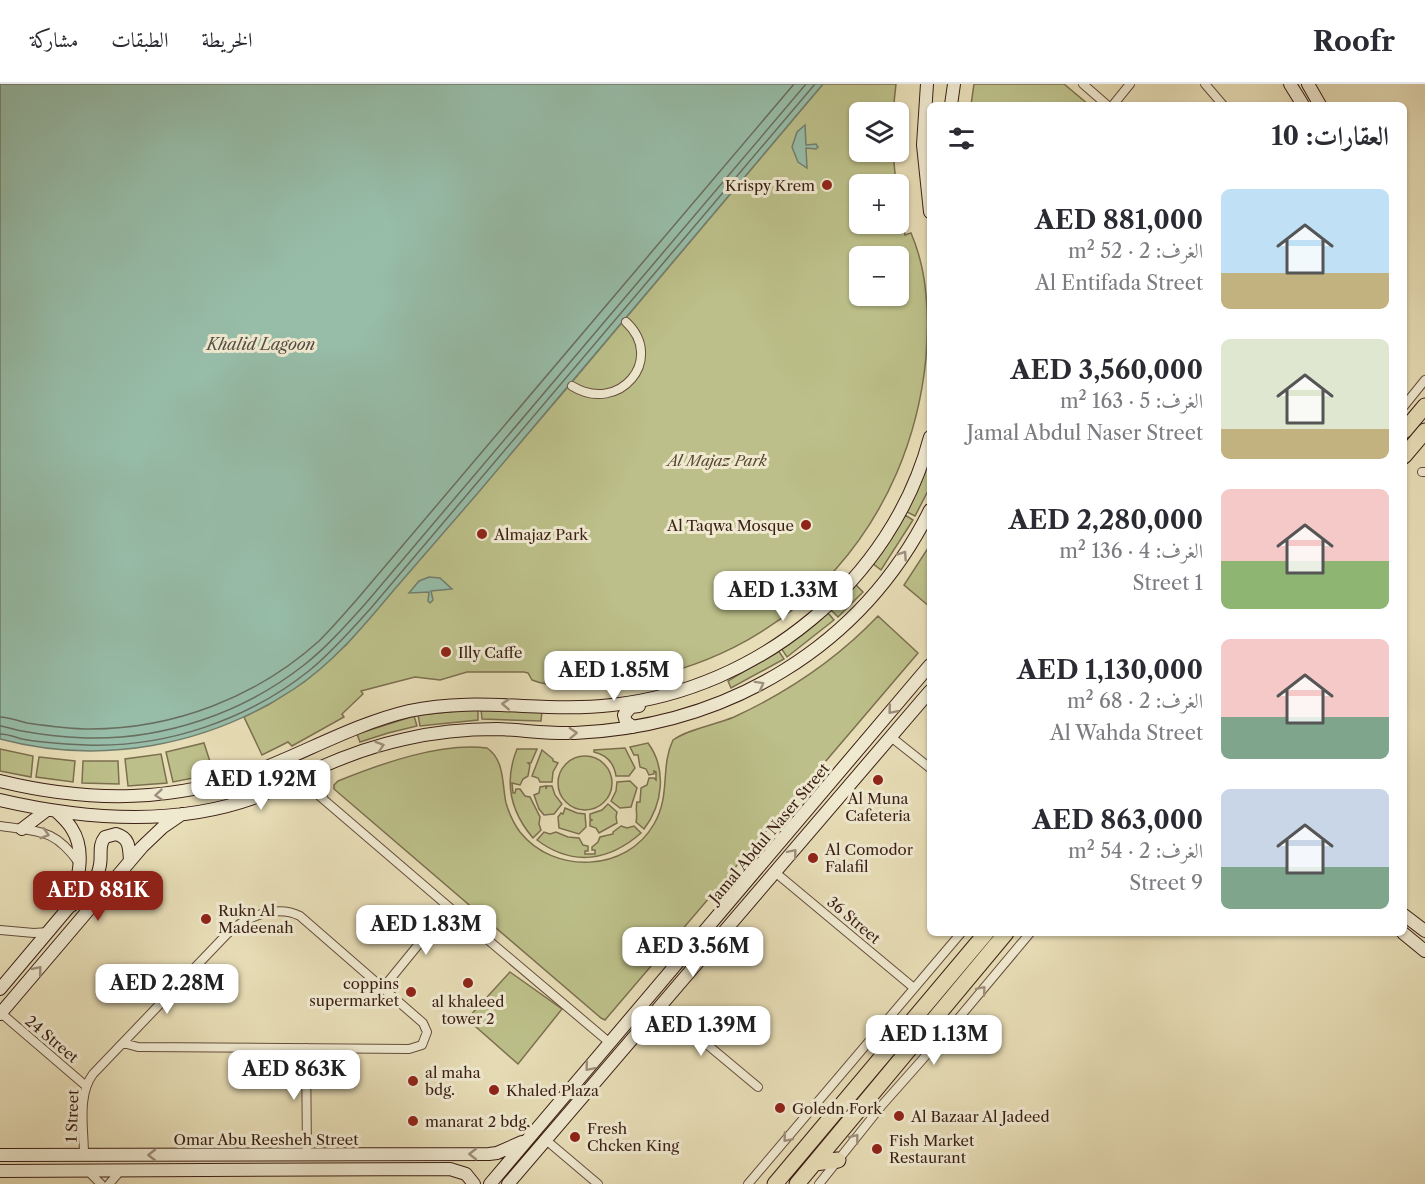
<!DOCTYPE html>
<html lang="ar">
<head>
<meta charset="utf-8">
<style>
  :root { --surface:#fff; --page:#f2f2f3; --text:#2b2b33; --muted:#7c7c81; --line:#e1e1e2; --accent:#8f2418 }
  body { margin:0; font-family:"Libre Caslon Text",Amiri,serif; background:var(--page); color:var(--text); direction:rtl; height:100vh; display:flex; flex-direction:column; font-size:22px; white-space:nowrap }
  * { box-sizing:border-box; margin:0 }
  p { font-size:20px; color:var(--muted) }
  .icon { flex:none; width:33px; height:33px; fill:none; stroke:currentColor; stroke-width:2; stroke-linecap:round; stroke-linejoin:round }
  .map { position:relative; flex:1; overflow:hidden; direction:ltr }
  .details { position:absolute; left:927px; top:18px; width:480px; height:834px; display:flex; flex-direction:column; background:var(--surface); border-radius:9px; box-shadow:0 2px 4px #0004; direction:rtl }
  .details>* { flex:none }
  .buttons { position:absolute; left:849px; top:18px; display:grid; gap:12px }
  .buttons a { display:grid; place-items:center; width:60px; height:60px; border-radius:9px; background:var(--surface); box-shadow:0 2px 4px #0004; font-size:30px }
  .price { position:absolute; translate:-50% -51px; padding:0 14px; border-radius:12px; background:#fff; color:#222; font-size:20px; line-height:39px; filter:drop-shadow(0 2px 3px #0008) }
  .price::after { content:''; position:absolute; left:50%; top:36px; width:18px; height:14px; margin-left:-9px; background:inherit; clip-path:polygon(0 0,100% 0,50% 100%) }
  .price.current { background:var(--accent); color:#fff }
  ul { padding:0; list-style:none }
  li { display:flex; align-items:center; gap:18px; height:150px; padding:0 18px }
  li span { display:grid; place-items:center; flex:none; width:168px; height:120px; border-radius:9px; color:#555 }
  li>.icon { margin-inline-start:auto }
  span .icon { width:72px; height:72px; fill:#fffc; stroke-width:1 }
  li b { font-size:26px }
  h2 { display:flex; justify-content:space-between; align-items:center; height:72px; padding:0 18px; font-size:26px }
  header { display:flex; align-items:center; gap:36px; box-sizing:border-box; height:84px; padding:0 30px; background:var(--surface); border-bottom:2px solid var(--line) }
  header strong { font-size:28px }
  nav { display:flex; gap:33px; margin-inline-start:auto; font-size:21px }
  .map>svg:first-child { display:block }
  .green { fill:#bcbf89; stroke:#7c6f4f; stroke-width:1.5; fill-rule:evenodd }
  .water { fill:#97bda9; stroke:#727e6e; stroke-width:1.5 }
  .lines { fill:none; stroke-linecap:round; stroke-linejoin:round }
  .shore { stroke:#696e5f; stroke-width:1.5 }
  .street-casing { stroke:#664e3d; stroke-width:10 }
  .secondary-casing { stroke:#3b1f15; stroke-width:14 }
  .highway-casing { stroke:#3b1f15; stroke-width:17 }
  .street { stroke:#efe9d0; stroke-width:8 }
  .secondary { stroke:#efe9d0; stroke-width:12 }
  .highway { stroke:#e7ddb6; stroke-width:15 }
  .oneway { stroke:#9e8e7c }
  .poi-dot { fill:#8f2418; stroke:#efe9d0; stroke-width:2 }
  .labels { text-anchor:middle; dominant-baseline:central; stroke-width:6; stroke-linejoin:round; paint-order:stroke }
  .poi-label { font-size:15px; fill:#3b1f15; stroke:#efe9d0; text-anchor:start }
  .park-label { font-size:15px; font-style:italic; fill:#5b4732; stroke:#efe9d0 }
  .street-label { font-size:15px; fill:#3b1f15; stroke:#efe9d0 }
  .water-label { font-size:16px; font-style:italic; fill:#574e41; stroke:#efe9d0 }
</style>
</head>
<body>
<header>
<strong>Roofr</strong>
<nav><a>الخريطة</a><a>الطبقات</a><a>مشاركة</a></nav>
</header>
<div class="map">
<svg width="1425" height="1100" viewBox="0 0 1425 1100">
  <rect width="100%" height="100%" fill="#e7ddb6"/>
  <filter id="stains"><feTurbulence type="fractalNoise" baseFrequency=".00333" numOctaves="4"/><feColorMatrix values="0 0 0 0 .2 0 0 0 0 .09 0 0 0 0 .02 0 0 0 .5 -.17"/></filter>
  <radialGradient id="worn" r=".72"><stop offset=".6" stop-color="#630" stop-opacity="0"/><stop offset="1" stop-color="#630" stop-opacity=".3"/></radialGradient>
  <path class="green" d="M 823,0 L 896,0 L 893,28 L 860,28 L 860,68 L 893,68 L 896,100 L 860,100 L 860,140 L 898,140 L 899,120 L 905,151 L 911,149 C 928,188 929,232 926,274 C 910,437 798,567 635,596 C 608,601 558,607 532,596 L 528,589 L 524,588 L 467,588 L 440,596 L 415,593 L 361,607 L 363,610 L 342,630 L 344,633 L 292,662 L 288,658 L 262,671 L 244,633 L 268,621 L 304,598 L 346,561 L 561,311 ZM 860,172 L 898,172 L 898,212 L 860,212 Z
    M 974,0 L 1064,0 L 1089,21 L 971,21 Z
    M 930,374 L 930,403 L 915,432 L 907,428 Z
    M 905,431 L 913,436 L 881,486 L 872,479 Z
    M 930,461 L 930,523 L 904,501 Z
    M 855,500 L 863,508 L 838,533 L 830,525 Z
    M 827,528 L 834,536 L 787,573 L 781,564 Z
    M 878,532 L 918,569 L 605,936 L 601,934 L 334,705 L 334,701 L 338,697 C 380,680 441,658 487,664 C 505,676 502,701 506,719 C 509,729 514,740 520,748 C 554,791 627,788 654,740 C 671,711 660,683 673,656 C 688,645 715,641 734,633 C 788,608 836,576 878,532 Z
    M 778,566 L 784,575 L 731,604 L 728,597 Z
    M 478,625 L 478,636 L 420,642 L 418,631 Z
    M 481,625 L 542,627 L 541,637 L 482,635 Z
    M 414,632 L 417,642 L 388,649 L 360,658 L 357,650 Z
    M 204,659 L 214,690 L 173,698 L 166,668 Z
    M 648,659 C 667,685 663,720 644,745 L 636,738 C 638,731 635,726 637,718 L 640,718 L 641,704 L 647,701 L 649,694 L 654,694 L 656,696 L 656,688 L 654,687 L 654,690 L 649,691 L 646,685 L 640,683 L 638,671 L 634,671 L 630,663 Z
    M 625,664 L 635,684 L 629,692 L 616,692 C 614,679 607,671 594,668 L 594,666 Z
    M 0,665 L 33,672 L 31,693 L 0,687 Z
    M 517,665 L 537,665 L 531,679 L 528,679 L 530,681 L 528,692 L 523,695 L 520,701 L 512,699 L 513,709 L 515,709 L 516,705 L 520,705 L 525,712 L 530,713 L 540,733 L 539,740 L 541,746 L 533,754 C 510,727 504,697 517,665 Z
    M 542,666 L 553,675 L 553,677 L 558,679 L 553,688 L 552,698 L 540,698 L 538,694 L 532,692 Z
    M 161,670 L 167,699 L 128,702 L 125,675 Z
    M558 699a27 27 0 1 1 54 0a27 27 0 1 1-54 0Z
    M 39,673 L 75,677 L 73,698 L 36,693 Z
    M 83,677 L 118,677 L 119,700 L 82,699 Z
    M 630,697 L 637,704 L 631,723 L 620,724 L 611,717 L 616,707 L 617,698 Z
    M 546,702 L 546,705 L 547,702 L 552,702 L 555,711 L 562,720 L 554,730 L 544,731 L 539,725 L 534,711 L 539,709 L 540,703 Z
    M 608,720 L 617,728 L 616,733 L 617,739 L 599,749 L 596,744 L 590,742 L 590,737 L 592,736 L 590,735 L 590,730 L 602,726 Z
    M 565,724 L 577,729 L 585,730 L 586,743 L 579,750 L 559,744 L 558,733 L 561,729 L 563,730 Z
    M 621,742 L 627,744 L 634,742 L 641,749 C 609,777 573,783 537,756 L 544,748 L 550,750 L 556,748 L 568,753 L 579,754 L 583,761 L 588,762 L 588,767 L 585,767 L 585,770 L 595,770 L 595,766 L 592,766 L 592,763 L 598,758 L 600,753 L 613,750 L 613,748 Z
    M 510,888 L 562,925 L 518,980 L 467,935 Z"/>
  <path class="water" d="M 0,0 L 823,0 C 708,137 593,274 477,410 C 449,442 421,475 393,507 C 363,543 333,579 294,605 C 207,662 101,682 0,655 Z
    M 805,41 L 806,61 L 816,60 L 818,63 L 816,65 L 806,64 L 807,84 L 798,78 L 792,63 L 797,48 Z
    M 429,493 L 440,494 L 452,505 L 431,507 L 433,516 L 430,519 L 428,517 L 429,508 L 409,509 L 419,497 Z"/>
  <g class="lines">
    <path class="shore" d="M 0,633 C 9,633 18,637 27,639 C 48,642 69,645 90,645 C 174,645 257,613 319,557 C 333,543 346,528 359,513 L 794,0
      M 0,642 C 8,643 15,646 22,647 C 43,651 65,653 86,654 C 164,656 243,629 304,581 C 327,563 346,541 366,519 L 806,0
      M 0,650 C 8,650 15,653 22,655 C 43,659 64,660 86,661 C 165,664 248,636 310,586 C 333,567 352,545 371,524 L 815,0"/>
    <defs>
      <path id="street" d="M 1083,0 L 1107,21
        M 1205,0 L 1223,21
        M 1113,21 L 1130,0
        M 572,302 C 619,331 666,275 626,238
        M 1404,322 L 1425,296
        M 1422,388 L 1425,388
        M 891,653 L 930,684
        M 291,698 L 305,702 L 316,709 L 449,823 L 610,959
        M 323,714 L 320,699 L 325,681
        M 0,742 C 39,748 54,744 79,779
        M 776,789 L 914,904
        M 0,846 L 34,849 L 48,848
        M 383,904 L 449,823
        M 661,922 L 758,1003
        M 1,929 L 86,1002
        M 306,964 L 307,1070
        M 546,1056 L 598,1100
        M 84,1071 C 84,1045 77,1011 93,990 L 227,850 C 245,833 276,820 300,832 L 423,939 L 427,948 L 422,961 L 409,965 L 138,963 L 123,959
        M 88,1087 L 101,1100
        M 109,1100 L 121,1086
        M 748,1100 L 961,849
        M 819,1100 L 883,1020 L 953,941 L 1030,849"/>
      <path id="secondary" d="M 927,0 L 923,61 L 930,128
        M 1290,0 L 1303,21
        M 1308,0 L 1320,21
        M 951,21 L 954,0
        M 633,643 L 626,638 L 624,631 L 631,623 L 639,622
        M 0,697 C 90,719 177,719 264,684 C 312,665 358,639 409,627 C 479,612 542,629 612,621 C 759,605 892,497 930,353
        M 0,716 C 82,735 175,743 256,713 C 278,705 299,693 321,683 C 348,671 377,661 405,655 C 435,648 466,645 497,645 C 523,646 549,650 575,649 C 727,642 861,564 930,426
        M 22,745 L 47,726
        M 69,823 C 84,814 97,799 100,781 C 102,770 98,762 105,753 L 116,750 C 130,754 129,764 130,777
        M 1404,831 L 1425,847
        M 1403,849 L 1425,867
        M 0,905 L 69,823 C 77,800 87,768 72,745 C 68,738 62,733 56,727
        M 0,930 L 142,763 L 163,743 L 182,730
        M 0,1071 L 489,1070 L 497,1069 L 522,1058
        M 0,1087 L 450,1085 L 466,1090 L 474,1100
        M 490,1100 L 930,581
        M 508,1100 L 930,607"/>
      <path id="highway" d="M 1404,347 L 1425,322
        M 1404,372 L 1425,347
        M 815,1079 L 838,1076
        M 775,1100 L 986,849
        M 797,1100 L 1006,849"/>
    </defs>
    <use href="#street" class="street-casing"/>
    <use href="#secondary" class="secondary-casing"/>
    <use href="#highway" class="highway-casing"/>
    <use href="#street" class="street"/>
    <use href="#secondary" class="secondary"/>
    <use href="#highway" class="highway"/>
  </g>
  <defs><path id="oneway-chevron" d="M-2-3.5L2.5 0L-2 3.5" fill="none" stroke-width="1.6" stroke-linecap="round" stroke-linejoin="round" transform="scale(1.5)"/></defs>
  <g class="oneway">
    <use href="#oneway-chevron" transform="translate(903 471) rotate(-56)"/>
    <use href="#oneway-chevron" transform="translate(760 601) rotate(-29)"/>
    <use href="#oneway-chevron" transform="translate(506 620) rotate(-177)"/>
    <use href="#oneway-chevron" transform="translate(892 626) rotate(130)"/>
    <use href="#oneway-chevron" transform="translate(573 649) rotate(-3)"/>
    <use href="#oneway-chevron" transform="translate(380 662) rotate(-18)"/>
    <use href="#oneway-chevron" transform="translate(159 711) rotate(175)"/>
    <use href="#oneway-chevron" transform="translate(45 750) rotate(16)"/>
    <use href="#oneway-chevron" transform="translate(793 769) rotate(-50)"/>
    <use href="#oneway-chevron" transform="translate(38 886) rotate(-50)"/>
    <use href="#oneway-chevron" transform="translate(982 906) rotate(-50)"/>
    <use href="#oneway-chevron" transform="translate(589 983) rotate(130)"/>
    <use href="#oneway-chevron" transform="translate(787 1054) rotate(130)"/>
    <use href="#oneway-chevron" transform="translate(855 1054) rotate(-52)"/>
    <use href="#oneway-chevron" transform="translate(473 1070) rotate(180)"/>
    <use href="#oneway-chevron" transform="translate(152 1071) rotate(180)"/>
  </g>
  <g class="poi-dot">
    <circle cx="827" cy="101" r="6"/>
    <circle cx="806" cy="441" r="6"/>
    <circle cx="482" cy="450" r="6"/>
    <circle cx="446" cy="568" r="6"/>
    <circle cx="878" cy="696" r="6"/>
    <circle cx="813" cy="774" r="6"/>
    <circle cx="206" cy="835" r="6"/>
    <circle cx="468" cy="899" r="6"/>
    <circle cx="411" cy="908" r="6"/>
    <circle cx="413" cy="997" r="6"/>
    <circle cx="494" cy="1006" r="6"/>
    <circle cx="780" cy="1024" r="6"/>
    <circle cx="899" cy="1032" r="6"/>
    <circle cx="413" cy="1037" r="6"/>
    <circle cx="575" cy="1053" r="6"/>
    <circle cx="877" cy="1065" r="6"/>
  </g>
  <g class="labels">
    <g class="poi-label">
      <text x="815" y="101" text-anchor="end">Krispy Krem</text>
      <text x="794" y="441" text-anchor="end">Al Taqwa Mosque</text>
      <text x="494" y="450">Almajaz Park</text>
      <text x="458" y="568">Illy Caffe</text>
      <text x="878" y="714" text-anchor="middle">Al Muna<tspan x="878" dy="17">Cafeteria</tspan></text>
      <text x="825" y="765">Al Comodor<tspan x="825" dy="17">Falafil</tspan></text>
      <text x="218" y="826">Rukn Al<tspan x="218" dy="17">Madeenah</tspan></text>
      <text x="399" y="899" text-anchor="end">coppins<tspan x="399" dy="17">supermarket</tspan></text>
      <text x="468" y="917" text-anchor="middle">al khaleed<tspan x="468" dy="17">tower 2</tspan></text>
      <text x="425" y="988">al maha<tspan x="425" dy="17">bdg.</tspan></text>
      <text x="506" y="1006">Khaled Plaza</text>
      <text x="792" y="1024">Goledn Fork</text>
      <text x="911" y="1032">Al Bazaar Al Jadeed</text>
      <text x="425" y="1037">manarat 2 bdg.</text>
      <text x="587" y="1044">Fresh<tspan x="587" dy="17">Chcken King</tspan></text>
      <text x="889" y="1056">Fish Market<tspan x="889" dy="17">Restaurant</tspan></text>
    </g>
    <g class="park-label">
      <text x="717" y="376">Al Majaz Park</text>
    </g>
    <g class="street-label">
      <text transform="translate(769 749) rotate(-50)">Jamal Abdul Naser Street</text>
      <text transform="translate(854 836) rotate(40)">36 Street</text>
      <text transform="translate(52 955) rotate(40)">24 Street</text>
      <text transform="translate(72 1032) rotate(-88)">1 Street</text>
      <text x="266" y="1055">Omar Abu Reesheh Street</text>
    </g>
    <g class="water-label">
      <text x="261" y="260">Khalid Lagoon</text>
    </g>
  </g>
  <rect width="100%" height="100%" filter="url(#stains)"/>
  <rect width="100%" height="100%" fill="url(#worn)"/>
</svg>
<div class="buttons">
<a><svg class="icon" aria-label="layers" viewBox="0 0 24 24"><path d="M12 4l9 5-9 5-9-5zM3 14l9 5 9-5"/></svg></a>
<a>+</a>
<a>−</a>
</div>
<b class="price" style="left:783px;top:538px">AED 1.33M</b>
<b class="price" style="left:614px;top:618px">AED 1.85M</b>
<b class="price" style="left:261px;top:727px">AED 1.92M</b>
<b class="price current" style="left:98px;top:838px">AED 881K</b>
<b class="price" style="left:426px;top:872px">AED 1.83M</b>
<b class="price" style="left:693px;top:894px">AED 3.56M</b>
<b class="price" style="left:167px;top:931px">AED 2.28M</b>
<b class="price" style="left:701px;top:973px">AED 1.39M</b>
<b class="price" style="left:934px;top:982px">AED 1.13M</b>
<b class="price" style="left:294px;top:1017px">AED 863K</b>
<section class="details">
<h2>العقارات: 10<svg class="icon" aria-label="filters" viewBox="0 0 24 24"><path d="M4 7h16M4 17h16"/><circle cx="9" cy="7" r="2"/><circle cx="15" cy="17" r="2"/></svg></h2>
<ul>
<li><span style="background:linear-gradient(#bfe0f5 70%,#c2b280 0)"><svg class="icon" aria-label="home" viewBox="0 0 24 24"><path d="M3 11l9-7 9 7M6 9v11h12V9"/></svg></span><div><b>AED 881,000</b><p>الغرف: 2 · 52 m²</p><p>Al Entifada Street</p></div></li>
<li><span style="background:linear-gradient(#dfe7d0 75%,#c2b280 0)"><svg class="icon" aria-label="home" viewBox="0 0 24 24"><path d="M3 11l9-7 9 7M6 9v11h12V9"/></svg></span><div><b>AED 3,560,000</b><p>الغرف: 5 · 163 m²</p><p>Jamal Abdul Naser Street</p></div></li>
<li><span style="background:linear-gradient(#f6c9c9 60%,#8fb573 0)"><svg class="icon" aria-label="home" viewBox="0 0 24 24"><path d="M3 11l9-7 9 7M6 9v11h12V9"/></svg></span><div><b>AED 2,280,000</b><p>الغرف: 4 · 136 m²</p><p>1 Street</p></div></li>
<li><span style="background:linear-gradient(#f6c9c9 65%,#7fa58c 0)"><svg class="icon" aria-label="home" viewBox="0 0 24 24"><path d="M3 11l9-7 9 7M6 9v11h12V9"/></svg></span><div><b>AED 1,130,000</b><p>الغرف: 2 · 68 m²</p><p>Al Wahda Street</p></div></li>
<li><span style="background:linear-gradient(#c9d6e8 65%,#7fa58c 0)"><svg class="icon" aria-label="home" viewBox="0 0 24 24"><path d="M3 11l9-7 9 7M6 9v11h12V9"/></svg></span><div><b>AED 863,000</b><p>الغرف: 2 · 54 m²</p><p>9 Street</p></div></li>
</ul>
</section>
</div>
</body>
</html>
